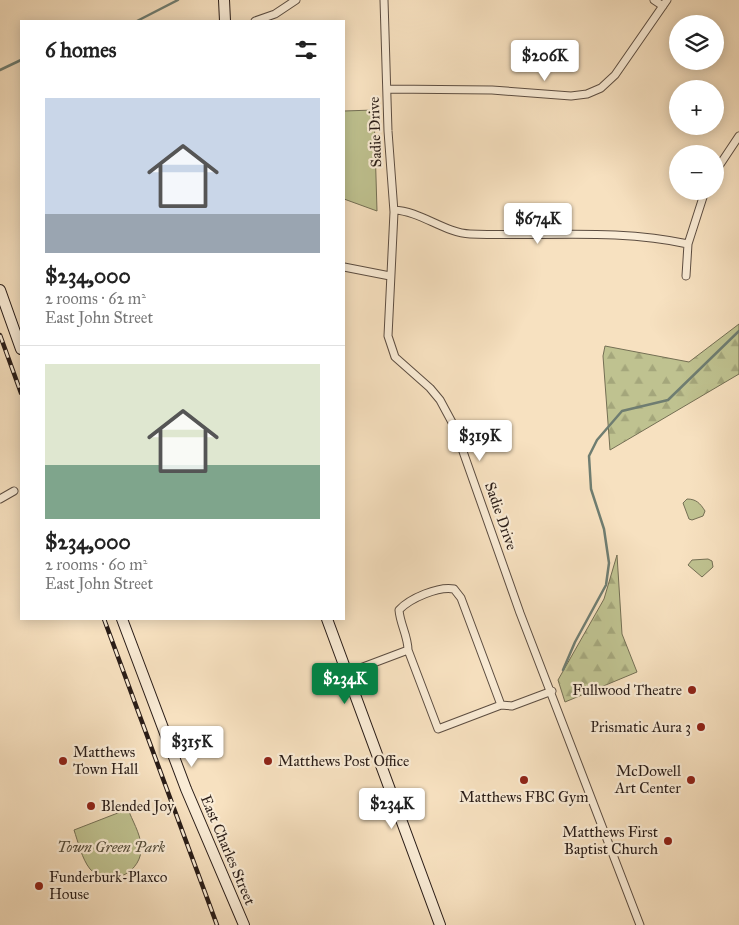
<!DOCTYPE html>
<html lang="en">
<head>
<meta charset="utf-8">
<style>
  :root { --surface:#fff; --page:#f6f6f6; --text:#222; --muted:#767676; --line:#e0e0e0; --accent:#0b8043 }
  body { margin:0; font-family:"IM FELL Great Primer",serif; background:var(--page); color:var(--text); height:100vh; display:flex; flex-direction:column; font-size:19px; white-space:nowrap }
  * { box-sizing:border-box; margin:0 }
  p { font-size:16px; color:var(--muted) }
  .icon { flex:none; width:28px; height:28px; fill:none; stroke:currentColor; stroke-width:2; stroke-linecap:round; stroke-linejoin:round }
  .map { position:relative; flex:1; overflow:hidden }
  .drawer { position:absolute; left:20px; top:20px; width:325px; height:600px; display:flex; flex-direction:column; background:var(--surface); border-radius:0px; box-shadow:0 2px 12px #0003 }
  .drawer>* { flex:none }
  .fabs { position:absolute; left:669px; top:15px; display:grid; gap:10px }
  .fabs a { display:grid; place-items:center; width:55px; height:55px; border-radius:50%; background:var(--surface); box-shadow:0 2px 12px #0003; font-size:25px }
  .price { position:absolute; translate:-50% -42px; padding:0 11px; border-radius:5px; background:#fff; color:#222; font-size:16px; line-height:32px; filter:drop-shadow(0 1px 2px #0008) }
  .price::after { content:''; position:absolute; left:50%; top:30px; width:15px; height:11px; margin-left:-8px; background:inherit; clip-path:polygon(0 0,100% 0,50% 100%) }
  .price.current { background:var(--accent); color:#fff }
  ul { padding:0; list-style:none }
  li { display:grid; align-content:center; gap:10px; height:265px; padding:0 25px }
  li+li { border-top:1px solid var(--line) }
  li span { display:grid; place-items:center; height:155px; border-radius:0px; color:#555 }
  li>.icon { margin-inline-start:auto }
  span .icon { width:90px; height:90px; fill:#fffc; stroke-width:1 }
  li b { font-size:21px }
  h2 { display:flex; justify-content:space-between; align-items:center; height:60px; padding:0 25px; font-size:21px }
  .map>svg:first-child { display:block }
  .forest { fill:url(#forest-firs); stroke:#746f54 }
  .green { fill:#bfc290; stroke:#746f54 }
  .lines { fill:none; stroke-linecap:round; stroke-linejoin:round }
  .stream { stroke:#6f7d71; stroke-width:2.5 }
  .street-casing { stroke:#5c4d41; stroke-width:9 }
  .secondary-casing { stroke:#291c17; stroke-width:12 }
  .street { stroke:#faecd6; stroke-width:7 }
  .secondary { stroke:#faecd6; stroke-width:10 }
  .rail-casing { stroke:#291c17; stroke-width:4.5 }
  .rail { stroke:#faecd6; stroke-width:2.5; stroke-dasharray:8; stroke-linecap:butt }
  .poi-dot { fill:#8f2418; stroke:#faecd6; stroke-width:2 }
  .labels { text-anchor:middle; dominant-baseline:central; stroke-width:4.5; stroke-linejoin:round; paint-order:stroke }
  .street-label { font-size:15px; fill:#291c17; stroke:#faecd6 }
  .poi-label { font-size:15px; fill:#291c17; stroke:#faecd6; text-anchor:end }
  .park-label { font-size:15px; font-style:italic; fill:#564e3b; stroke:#faecd6 }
</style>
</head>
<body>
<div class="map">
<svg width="739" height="925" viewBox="0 0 739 925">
  <defs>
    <pattern id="forest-firs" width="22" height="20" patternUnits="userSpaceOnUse" patternTransform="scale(1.25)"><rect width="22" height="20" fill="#bfc290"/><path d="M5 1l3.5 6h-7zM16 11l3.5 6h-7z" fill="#a4a67b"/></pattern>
  </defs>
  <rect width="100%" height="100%" fill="#f7e1c0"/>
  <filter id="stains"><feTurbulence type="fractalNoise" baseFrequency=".004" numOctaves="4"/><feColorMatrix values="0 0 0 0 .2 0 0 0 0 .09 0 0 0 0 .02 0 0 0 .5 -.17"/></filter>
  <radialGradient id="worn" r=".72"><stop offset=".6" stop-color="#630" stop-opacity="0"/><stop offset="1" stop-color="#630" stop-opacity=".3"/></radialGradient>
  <path class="forest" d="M 739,324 L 739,374 L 610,450 L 603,356 L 605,346 L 689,362 Z
    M 617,555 L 622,634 L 637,672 L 565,702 L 558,680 L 604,599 Z"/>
  <path class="green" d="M 374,110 L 377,211 L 344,199 L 344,111 Z
    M 687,499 C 696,499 700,503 705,511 L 703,516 L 692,520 L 689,519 L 683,503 Z
    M 708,559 L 712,561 L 713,567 L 702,577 L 688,565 L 692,560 Z
    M 128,809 C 132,820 140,833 141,845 C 144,872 109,890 90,869 C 82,859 78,842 74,830 Z"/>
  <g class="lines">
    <path class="stream" d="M 137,21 L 178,0
      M 0,70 L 21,60
      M 563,670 L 575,642 L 606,585 L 609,563 L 604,529 L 591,489 L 589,456 L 597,440 L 622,411 L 668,400 L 739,331"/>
    <defs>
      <path id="street" d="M 384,0 L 388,131 L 394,212 L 388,336 L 395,357 L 430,388 L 440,400 L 454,426 L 520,613 L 640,925
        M 654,0 L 663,6
        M 255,21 L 275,14 L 296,0
        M 387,89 L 492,90 L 571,96 L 587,94 L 601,88 L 615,75 L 667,0
        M 715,172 L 739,136
        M 394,210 C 420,211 445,233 470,234 C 543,237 617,228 688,244
        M 344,267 L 390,276
        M 686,276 L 688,244 L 705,191
        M 0,499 L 14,491
        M 347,673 L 408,650
        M 501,705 L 461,598 L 454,589 C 439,586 410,598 399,610 C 400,624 408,636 408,650 L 438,729 L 501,705 L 512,706 L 552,691"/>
      <path id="secondary" d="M 224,0 L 225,21
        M 0,290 L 21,349
        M 122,619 L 186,789 L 244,925
        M 327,619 L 440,925"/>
    </defs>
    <use href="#street" class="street-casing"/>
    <use href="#secondary" class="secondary-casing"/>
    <use href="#street" class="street"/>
    <use href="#secondary" class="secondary"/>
    <defs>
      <path id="rail" d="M 0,335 L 21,393
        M 104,619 L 217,925"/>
    </defs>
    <use href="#rail" class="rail-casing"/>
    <use href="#rail" class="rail"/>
  </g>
  <g class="poi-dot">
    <circle cx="692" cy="690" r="5"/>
    <circle cx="701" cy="727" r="5"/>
    <circle cx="63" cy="761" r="5"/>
    <circle cx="268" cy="761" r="5"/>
    <circle cx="524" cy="780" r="5"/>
    <circle cx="691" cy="780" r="5"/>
    <circle cx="91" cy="806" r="5"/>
    <circle cx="668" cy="841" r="5"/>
    <circle cx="39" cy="886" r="5"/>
  </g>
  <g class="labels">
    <g class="street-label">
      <text transform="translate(375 132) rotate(-92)">Sadie Drive</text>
      <text transform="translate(501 516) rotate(71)">Sadie Drive</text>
      <text transform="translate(228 850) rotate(67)">East Charles Street</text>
    </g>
    <g class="poi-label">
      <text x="682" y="690">Fullwood Theatre</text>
      <text x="691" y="727">Prismatic Aura 3</text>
      <text x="73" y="752" text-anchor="start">Matthews<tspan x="73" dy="17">Town Hall</tspan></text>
      <text x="278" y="761" text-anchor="start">Matthews Post Office</text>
      <text x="681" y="771">McDowell<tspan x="681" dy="17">Art Center</tspan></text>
      <text x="524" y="797" text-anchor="middle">Matthews FBC Gym</text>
      <text x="101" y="806" text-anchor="start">Blended Joy</text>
      <text x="658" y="832">Matthews First<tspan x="658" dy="17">Baptist Church</tspan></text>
      <text x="49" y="877" text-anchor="start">Funderburk-Plaxco<tspan x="49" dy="17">House</tspan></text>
    </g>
    <g class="park-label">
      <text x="111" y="847">Town Green Park</text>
    </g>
  </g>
  <rect width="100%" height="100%" filter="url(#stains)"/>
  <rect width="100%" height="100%" fill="url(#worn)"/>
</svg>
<div class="fabs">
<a><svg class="icon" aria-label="layers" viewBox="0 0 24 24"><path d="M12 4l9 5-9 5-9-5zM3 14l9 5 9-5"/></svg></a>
<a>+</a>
<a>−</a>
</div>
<b class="price" style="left:545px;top:82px">$206K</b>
<b class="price" style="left:538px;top:245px">$674K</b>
<b class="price" style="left:480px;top:462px">$319K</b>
<b class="price current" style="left:345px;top:705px">$234K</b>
<b class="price" style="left:192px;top:768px">$315K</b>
<b class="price" style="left:392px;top:830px">$234K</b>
<section class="drawer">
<h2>6 homes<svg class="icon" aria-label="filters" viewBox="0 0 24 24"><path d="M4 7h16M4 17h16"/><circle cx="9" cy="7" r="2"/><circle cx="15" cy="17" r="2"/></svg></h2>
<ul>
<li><span style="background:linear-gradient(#c9d6e8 75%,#9aa5b1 0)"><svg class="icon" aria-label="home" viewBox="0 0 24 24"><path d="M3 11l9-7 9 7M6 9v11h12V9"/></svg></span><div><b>$234,000</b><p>2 rooms · 62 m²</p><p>East John Street</p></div></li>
<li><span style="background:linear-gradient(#dfe7d0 65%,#7fa58c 0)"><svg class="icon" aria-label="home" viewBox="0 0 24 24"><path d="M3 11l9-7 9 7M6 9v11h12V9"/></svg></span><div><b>$234,000</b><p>2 rooms · 60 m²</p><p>East John Street</p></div></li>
</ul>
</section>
</div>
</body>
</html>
